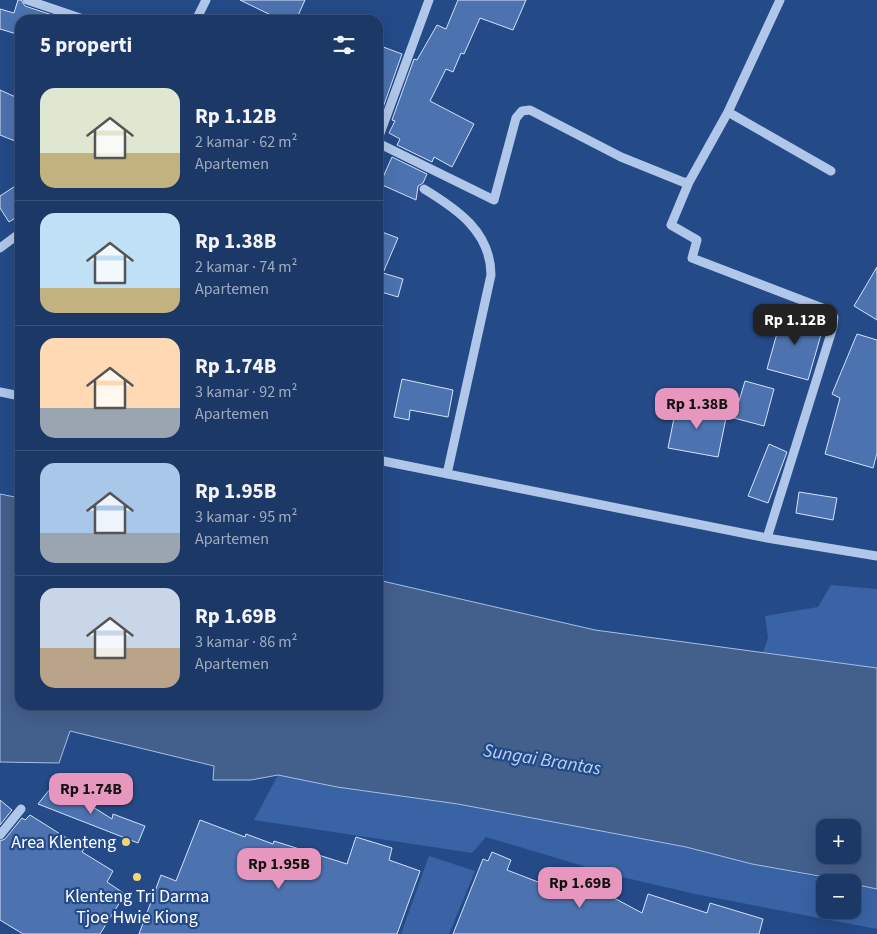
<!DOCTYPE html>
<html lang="id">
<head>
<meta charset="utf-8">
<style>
  :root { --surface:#1b3866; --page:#243f6c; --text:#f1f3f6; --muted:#a0acbf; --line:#39527a; --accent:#e797bd }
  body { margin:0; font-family:"Source Sans 3",sans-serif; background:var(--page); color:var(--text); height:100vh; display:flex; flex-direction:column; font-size:19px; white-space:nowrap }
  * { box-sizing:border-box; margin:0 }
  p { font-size:16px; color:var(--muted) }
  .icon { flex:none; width:28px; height:28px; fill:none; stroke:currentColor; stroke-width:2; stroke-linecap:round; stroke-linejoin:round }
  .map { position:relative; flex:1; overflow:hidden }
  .panel { position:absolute; left:15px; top:15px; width:368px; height:695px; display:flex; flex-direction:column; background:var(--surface); border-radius:15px; box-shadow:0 5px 20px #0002,0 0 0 1px var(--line) }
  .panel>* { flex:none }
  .tools { position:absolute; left:816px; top:819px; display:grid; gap:10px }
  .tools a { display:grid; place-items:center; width:45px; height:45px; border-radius:10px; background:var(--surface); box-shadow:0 5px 20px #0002,0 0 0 1px var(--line); font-size:25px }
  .price { position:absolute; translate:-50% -42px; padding:0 11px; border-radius:10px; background:var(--accent); color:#111; font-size:16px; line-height:32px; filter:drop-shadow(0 1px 2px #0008) }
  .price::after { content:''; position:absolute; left:50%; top:30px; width:15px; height:11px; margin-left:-8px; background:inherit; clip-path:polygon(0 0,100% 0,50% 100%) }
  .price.current { background:#222; color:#fff }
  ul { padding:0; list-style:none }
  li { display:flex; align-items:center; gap:15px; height:125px; padding:0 25px }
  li+li { border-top:1px solid var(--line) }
  li span { display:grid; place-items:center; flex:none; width:140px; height:100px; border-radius:15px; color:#555 }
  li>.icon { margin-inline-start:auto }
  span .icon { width:60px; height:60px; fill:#fffc; stroke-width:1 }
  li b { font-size:21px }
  h2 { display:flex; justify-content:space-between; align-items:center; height:60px; padding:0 25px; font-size:21px }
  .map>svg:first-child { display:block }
  .green { fill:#3963a5 }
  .water { fill:#435f8c; stroke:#a4c1ea; fill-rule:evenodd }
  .building { fill:#4c73b0; stroke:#d4e2f7 }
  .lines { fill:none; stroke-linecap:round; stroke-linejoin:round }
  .minor { stroke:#b0c7e9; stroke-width:9 }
  .poi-dot { fill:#f4d674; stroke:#244a88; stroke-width:2 }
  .labels { text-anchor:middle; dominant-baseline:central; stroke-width:4.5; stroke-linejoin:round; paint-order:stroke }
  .poi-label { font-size:18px; fill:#fff; stroke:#244a88; text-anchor:end }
  .water-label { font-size:19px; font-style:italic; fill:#bcd1f1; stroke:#244a88 }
</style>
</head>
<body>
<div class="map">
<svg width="877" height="934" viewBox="0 0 877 934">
  <rect width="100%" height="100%" fill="#244a88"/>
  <path class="green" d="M 831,585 L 877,589 L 877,668 L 763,652 L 768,638 L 765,616 L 818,607 Z
    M 278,775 L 337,787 L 458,804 L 686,847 L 752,864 L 843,882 L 825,882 L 825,910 L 852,910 L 853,884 L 877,889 L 877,929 L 695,894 L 613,875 L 486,837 L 472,853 L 254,820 Z
    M 429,856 L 475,871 L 449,934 L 401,934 Z"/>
  <path class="water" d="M 0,494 L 20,498 L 20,705 L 378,705 L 378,580 L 595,630 L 877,668 L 877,889 L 853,884 L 852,882 L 752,864 L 686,847 L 458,804 L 337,787 L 278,775 L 251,780 L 213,780 L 214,766 L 70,731 L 59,763 L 0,762 ZM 825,828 L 852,828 L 852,855 L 825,855 Z"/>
  <path class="building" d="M 18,0 L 21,0 L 25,6 L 67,20 L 20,20 L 20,35 L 0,29 L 0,9 L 14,13 Z
    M 240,0 L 305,0 L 296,20 L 281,20 Z
    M 458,0 L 526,0 L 513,30 L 480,18 L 464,54 L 461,53 L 453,72 L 446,69 L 430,101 L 474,124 L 452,167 L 434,157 L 432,162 L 397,145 L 400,139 L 389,133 L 395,121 L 392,120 L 414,59 L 417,60 L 437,25 L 446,29 Z
    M 378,45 L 402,54 L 380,116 L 378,115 Z
    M 0,90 L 20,99 L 20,143 L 0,135 Z
    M 392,157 L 427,174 L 423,183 L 418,186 L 416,200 L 380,184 Z
    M 20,183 L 20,215 L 9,222 L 0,208 L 0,196 Z
    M 382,232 L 398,238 L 383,273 L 403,279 L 398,297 L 378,291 L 378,241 Z
    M 877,267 L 877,320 L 854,306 Z
    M 783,312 L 824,324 L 808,380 L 767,369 Z
    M 857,334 L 877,340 L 877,453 L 873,468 L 825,454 L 840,398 L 832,394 Z
    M 402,379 L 453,390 L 448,417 L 410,410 L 409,420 L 394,417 Z
    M 745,381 L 774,389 L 764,426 L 734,418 Z
    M 677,403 L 727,413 L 718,457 L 668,448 Z
    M 769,444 L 787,452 L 768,503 L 748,496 Z
    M 799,492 L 837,498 L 833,520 L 796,513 Z
    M 50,789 L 69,792 L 112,819 L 113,814 L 145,826 L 138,843 L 38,804 Z
    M 0,800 L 12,810 L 0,825 Z
    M 30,815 L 84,849 L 82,852 L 113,871 L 107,882 L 125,894 L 100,934 L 23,934 L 0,920 L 0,841 L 5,839 L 22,818 L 25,820 Z
    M 200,820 L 245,837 L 246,834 L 273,844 L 274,841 L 347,864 L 356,837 L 392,848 L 389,860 L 420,871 L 397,934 L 139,934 L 161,875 L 176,881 Z
    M 492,852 L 511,860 L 507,870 L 551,887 L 560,869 L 642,913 L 648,894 L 707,913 L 710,903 L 763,919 L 759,934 L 453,934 L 483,859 L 488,861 Z"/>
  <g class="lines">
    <path class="minor" d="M 27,0 L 86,20
      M 196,20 L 206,0
      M 728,112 L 831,171
      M 378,139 L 429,0
      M 378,143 L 494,200 L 516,118 L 522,111 L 530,110 L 621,157 L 683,182 L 689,182 L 728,112 L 780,0
      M 689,182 L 671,225 L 697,240 L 692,258 L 825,309 L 834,317 L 833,327 L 767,538
      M 424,189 C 457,209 491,232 491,275 L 447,474
      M 0,248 L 20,233
      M 0,392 L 20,396
      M 378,460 L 767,538 L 877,556
      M 0,835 L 21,809"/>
  </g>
  <g class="poi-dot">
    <circle cx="126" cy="842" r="5"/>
    <circle cx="137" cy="877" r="5"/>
  </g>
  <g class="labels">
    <g class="poi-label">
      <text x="116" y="842">Area Klenteng</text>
      <text x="137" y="896" text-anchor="middle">Klenteng Tri Darma<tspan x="137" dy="21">Tjoe Hwie Kiong</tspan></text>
    </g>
    <g class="water-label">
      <text transform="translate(542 760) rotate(9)">Sungai Brantas</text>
    </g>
  </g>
</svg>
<div class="tools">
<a>+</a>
<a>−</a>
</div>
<b class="price current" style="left:795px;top:346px">Rp 1.12B</b>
<b class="price" style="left:697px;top:430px">Rp 1.38B</b>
<b class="price" style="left:91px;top:815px">Rp 1.74B</b>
<b class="price" style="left:279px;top:890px">Rp 1.95B</b>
<b class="price" style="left:580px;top:909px">Rp 1.69B</b>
<section class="panel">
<h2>5 properti<svg class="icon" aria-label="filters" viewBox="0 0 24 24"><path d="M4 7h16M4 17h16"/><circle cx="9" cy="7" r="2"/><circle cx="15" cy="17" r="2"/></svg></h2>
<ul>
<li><span style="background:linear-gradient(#dfe7d0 65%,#c2b280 0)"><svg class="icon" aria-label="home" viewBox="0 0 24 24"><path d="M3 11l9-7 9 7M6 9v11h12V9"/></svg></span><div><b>Rp 1.12B</b><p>2 kamar · 62 m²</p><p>Apartemen</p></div></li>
<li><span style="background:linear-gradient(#bfe0f5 75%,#c2b280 0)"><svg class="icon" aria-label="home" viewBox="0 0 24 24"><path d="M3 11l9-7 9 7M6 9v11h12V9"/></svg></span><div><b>Rp 1.38B</b><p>2 kamar · 74 m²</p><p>Apartemen</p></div></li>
<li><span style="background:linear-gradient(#ffd9b3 70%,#9aa5b1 0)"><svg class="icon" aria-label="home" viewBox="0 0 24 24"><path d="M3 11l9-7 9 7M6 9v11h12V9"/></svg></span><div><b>Rp 1.74B</b><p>3 kamar · 92 m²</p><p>Apartemen</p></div></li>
<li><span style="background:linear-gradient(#a9c7e8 70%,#9aa5b1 0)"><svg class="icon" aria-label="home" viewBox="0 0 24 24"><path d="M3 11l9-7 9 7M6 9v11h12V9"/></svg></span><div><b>Rp 1.95B</b><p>3 kamar · 95 m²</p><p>Apartemen</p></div></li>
<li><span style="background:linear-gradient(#c9d6e8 60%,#b9a48a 0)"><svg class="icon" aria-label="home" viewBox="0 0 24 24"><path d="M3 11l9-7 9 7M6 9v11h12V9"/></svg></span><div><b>Rp 1.69B</b><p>3 kamar · 86 m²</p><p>Apartemen</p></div></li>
</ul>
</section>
</div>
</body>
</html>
